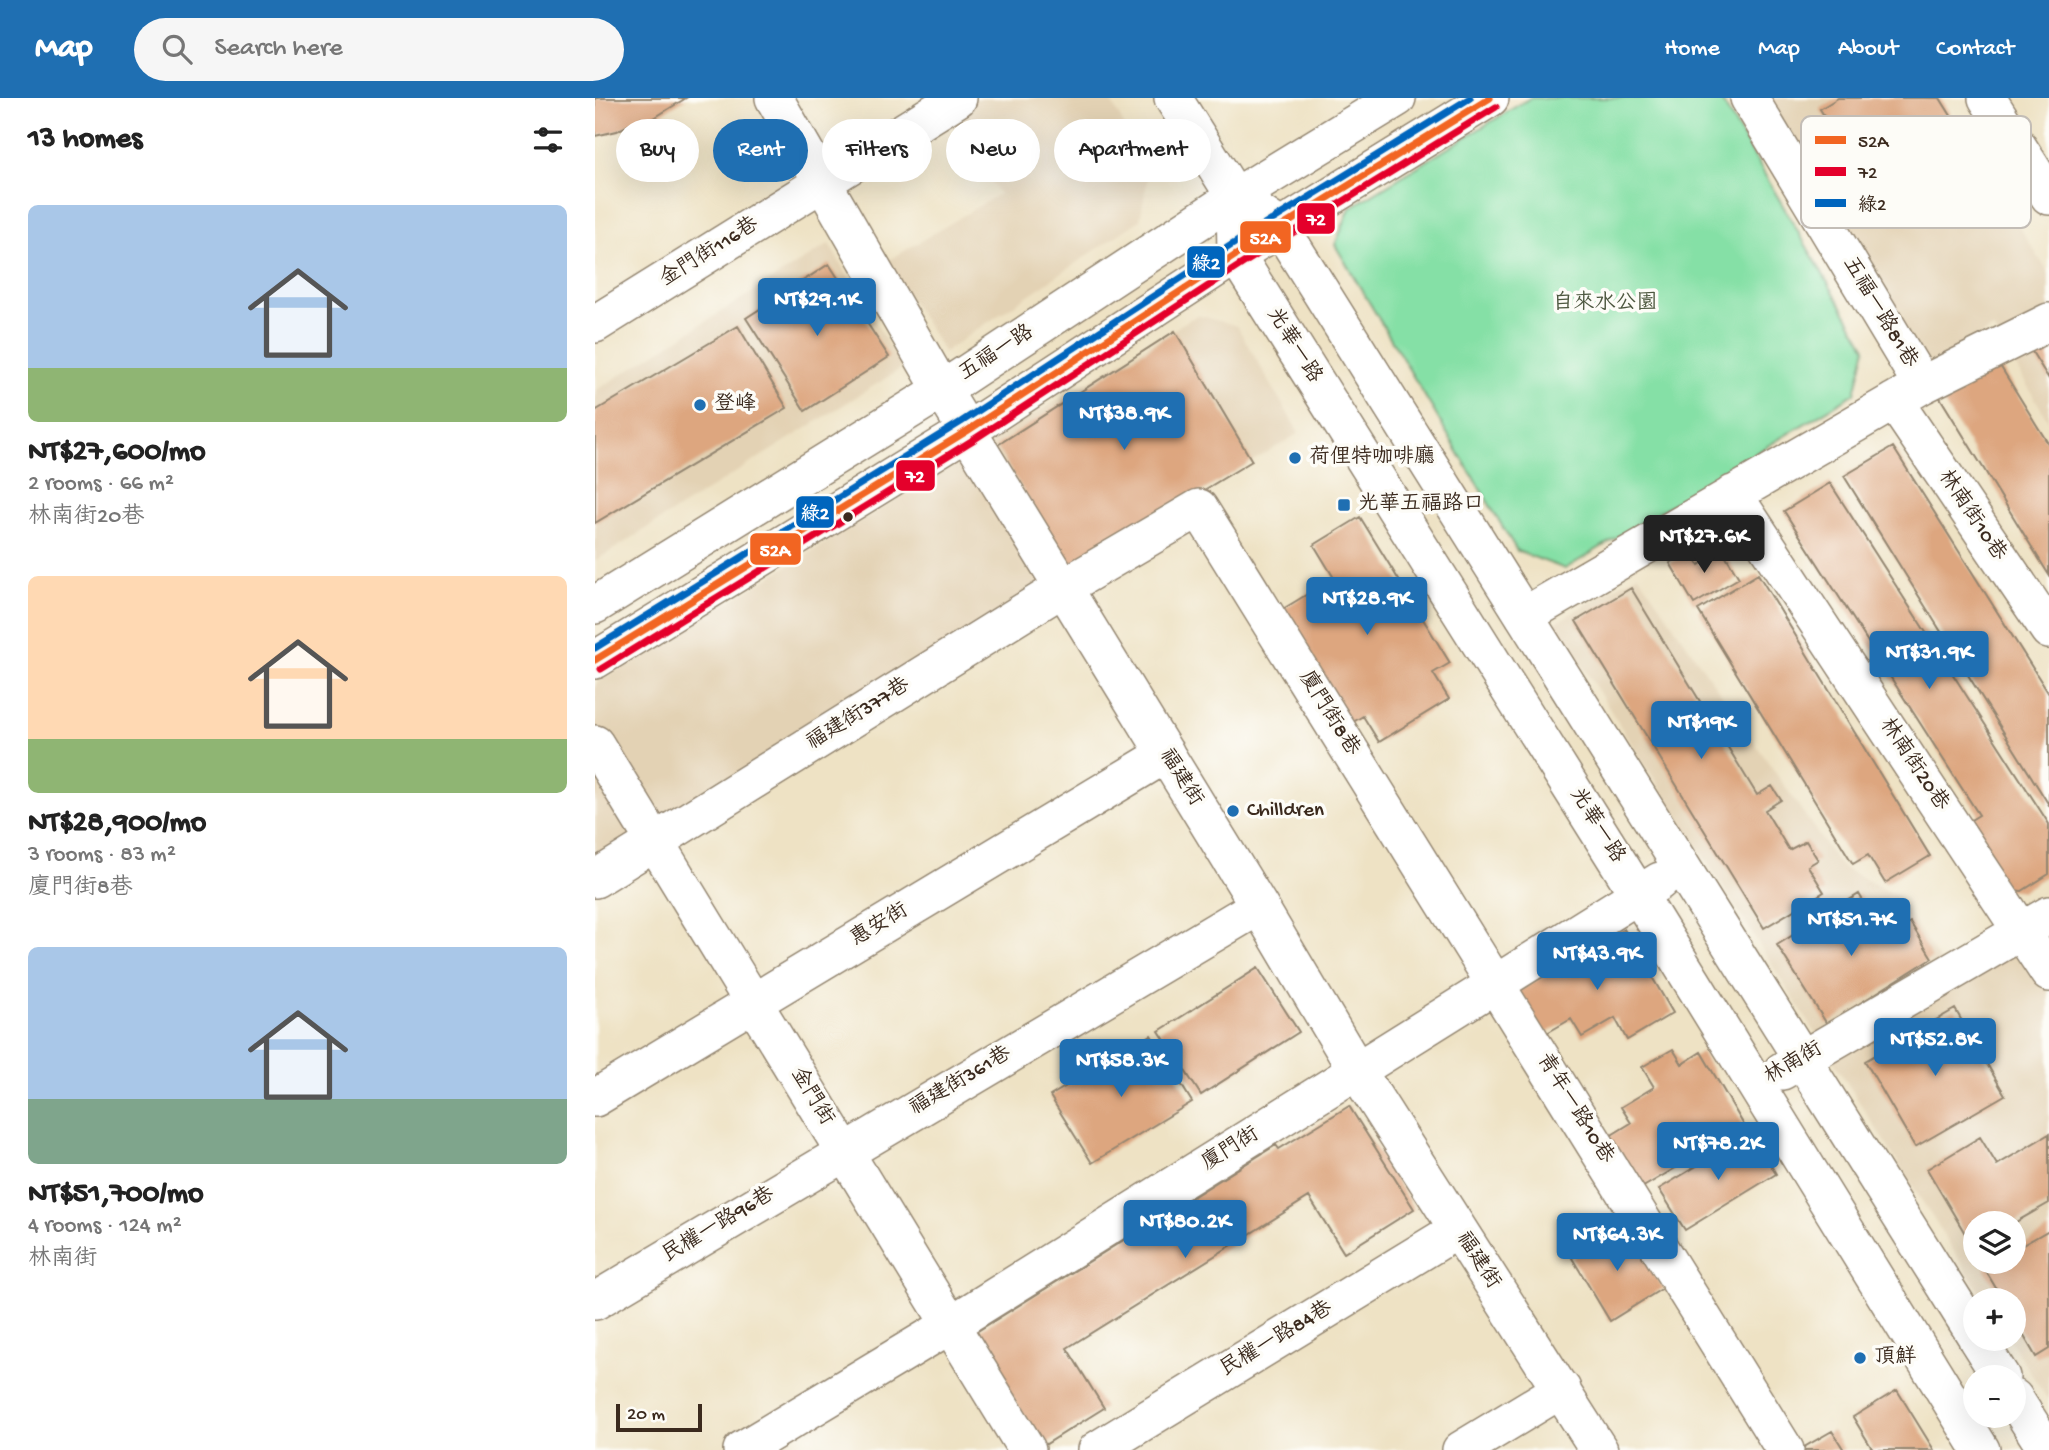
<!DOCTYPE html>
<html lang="en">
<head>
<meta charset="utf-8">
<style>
  :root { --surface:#fff; --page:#f6f6f6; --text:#222; --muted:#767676; --accent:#1f6fb2 }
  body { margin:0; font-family:"Gochi Hand","LXGW WenKai TC",sans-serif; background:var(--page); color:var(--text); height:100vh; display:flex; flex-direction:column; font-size:26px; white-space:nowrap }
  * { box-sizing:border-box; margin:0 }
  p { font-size:23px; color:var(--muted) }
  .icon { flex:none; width:38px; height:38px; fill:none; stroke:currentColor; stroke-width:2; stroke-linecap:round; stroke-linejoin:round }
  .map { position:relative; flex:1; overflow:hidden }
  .sheet { display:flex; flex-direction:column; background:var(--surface); width:595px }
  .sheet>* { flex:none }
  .top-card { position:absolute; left:21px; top:21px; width:665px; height:63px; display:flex; gap:14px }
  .buttons { position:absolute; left:1368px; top:1113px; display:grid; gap:14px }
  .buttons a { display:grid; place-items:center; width:63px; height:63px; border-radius:50%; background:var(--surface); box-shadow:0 7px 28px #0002; font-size:35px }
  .scale { position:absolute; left:21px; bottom:18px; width:86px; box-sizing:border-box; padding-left:7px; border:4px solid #3b2a1e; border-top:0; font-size:19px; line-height:24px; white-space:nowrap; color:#3b2a1e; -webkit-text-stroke:5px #fdfcf7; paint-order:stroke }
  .price { position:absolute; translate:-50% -60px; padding:0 16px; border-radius:7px; background:var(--accent); color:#fff; font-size:23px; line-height:46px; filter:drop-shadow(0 2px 4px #0008) }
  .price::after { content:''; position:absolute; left:50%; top:42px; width:21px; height:16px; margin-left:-10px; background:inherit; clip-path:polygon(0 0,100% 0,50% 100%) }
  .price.selected { background:#222; color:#fff }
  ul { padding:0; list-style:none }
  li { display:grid; align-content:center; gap:14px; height:371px; padding:0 28px }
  li span { display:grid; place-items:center; height:217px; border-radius:10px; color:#555 }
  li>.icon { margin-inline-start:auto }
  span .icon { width:126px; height:126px; fill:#fffc; stroke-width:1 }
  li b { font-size:30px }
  h2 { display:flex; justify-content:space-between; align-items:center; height:84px; padding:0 28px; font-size:30px }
  .chip { padding:0 24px; border-radius:32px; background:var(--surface); box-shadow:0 7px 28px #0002; font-size:24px; line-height:63px }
  .chip.selected { background:var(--accent); color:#fff }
  header { display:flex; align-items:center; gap:42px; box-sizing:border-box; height:98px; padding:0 35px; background:var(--accent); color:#fff }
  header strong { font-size:33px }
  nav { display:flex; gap:38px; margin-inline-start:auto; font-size:24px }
  .search { width:490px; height:63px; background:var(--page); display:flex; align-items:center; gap:18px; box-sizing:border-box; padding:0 24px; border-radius:38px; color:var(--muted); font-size:26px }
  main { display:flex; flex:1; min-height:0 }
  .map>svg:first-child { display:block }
  .built { fill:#e3d2b4; fill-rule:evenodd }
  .green { fill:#85e0a6; stroke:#608562; stroke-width:2 }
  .building { fill:#dda67f }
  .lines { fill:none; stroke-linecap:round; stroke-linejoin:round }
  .minor-casing { stroke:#948671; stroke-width:40 }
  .minor { stroke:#fff; stroke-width:37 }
  .bus-1-casing { stroke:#fdfcf7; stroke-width:12 }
  .bus-2-casing { stroke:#fdfcf7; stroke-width:12 }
  .bus-3-casing { stroke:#fdfcf7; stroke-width:12 }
  .bus-1 { stroke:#f26522; stroke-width:7 }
  .bus-2 { stroke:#e4002b; stroke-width:7 }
  .bus-3 { stroke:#0065bd; stroke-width:7 }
  .poi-dot { fill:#1f6fb2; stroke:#fdfcf7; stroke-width:2.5 }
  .bus-dot { fill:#3b2a1e; stroke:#fdfcf7; stroke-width:2.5 }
  .labels { text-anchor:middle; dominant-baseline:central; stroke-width:7; stroke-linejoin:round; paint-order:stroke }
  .street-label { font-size:21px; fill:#3b2a1e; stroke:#fdfcf7 }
  .park-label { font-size:21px; fill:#4e5840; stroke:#fdfcf7 }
  .poi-label { font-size:21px; fill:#3b2a1e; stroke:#fdfcf7; text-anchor:start }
  .key { fill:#fdfcf7; stroke:#c3bdb6; stroke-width:2 }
  .key-label { font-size:19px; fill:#3b2a1e }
  .line-badge { stroke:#fdfcf7; stroke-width:2.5 }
  .badge-label { font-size:19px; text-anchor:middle; font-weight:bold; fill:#fff }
</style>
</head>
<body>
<header>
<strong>Map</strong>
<div class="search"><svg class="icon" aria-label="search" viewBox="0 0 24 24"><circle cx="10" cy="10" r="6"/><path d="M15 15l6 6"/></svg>Search here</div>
<nav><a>Home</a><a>Map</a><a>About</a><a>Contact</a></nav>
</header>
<main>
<section class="sheet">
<h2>13 homes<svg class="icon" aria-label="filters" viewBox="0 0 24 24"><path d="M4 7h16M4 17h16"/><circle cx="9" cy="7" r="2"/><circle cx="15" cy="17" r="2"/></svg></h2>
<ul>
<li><span style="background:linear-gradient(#a9c7e8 75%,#8fb573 0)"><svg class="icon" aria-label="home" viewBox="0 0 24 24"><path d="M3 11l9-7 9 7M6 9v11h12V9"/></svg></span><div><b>NT$27,600/mo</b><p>2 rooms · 66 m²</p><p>林南街20巷</p></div></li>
<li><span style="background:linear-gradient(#ffd9b3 75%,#8fb573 0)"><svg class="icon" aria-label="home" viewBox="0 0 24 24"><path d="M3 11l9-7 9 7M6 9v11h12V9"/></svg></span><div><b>NT$28,900/mo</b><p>3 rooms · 83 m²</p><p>廈門街8巷</p></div></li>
<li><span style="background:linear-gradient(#a9c7e8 70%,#7fa58c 0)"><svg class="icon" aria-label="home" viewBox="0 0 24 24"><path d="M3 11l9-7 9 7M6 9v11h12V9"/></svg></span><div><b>NT$51,700/mo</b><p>4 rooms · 124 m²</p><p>林南街</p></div></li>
</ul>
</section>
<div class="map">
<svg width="1454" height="1352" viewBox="0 0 1454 1352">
  <rect width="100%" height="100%" fill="#fdfcf7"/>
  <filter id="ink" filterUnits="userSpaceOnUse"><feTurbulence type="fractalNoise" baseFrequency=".0143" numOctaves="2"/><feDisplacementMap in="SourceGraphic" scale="14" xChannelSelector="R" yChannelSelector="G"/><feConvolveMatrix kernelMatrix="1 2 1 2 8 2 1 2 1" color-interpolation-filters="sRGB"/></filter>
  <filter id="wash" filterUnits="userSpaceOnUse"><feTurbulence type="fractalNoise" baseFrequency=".00686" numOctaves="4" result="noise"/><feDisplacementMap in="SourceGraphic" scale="28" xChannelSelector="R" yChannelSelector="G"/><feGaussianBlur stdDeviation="1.57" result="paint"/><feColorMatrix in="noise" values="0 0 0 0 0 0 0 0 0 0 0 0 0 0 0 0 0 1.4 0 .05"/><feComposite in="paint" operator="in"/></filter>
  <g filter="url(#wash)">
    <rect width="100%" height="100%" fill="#eee2c4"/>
    <path class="built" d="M 342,0 L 514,0 L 554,72 L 545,122 L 349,254 L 291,164 L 404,96 Z
      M 1171,0 L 1344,0 L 1454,176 L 1454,324 L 1398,230 L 1330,271 Z
      M 234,146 L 307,270 L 0,463 L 0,293 Z
      M 602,217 L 642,228 L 704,335 L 0,763 L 0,586 Z
      M 1043,476 L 1245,768 L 1302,798 L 1347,867 L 1454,802 L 1454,1304 L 1414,1241 L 1419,1241 L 1419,1202 L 1390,1202 L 960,525 ZM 1381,1125 L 1419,1125 L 1419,1164 L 1381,1164 Z"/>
    <path class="green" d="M 935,0 L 1125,0 L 1271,250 L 1260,295 L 970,471 L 922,453 L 740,147 L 755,110 Z"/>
    <g id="blocks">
      <path class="building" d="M 0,0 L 91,0 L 51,25 L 47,20 L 22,33 L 0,38 Z
        M 1243,0 L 1345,0 L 1363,29 L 1313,60 L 1302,41 L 1259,67 L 1225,11 Z
        M 234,166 L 294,259 L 210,313 L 151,220 Z
        M 1454,226 L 1454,281 L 1429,241 Z
        M 143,228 L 192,310 L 0,425 L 0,313 Z
        M 580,233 L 657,363 L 477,472 L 401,348 Z
        M 1399,258 L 1454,347 L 1454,477 L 1341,293 Z
        M 1298,349 L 1454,596 L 1454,707 L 1249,378 Z
        M 1235,385 L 1454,726 L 1454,776 L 1427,793 L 1411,791 L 1371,725 L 1384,717 L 1189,413 Z
        M 765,419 L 855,565 L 838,575 L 854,601 L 784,644 L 768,618 L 753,627 L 683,514 L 739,480 L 719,447 Z
        M 1095,453 L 1104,467 L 1128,453 L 1144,480 L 1099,506 L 1075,465 Z
        M 1163,476 L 1335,758 L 1290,785 L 1273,757 L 1258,766 L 1103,512 Z
        M 1036,490 L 1162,697 L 1177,688 L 1186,702 L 1170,712 L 1194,752 L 1211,743 L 1223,762 L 1213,768 L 1229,794 L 1169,830 L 981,523 Z
        M 1264,796 L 1290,839 L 1315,824 L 1337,860 L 1232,926 L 1182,847 Z
        M 1029,831 L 1078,915 L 1032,942 L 1020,920 L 987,939 L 976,921 L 945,939 L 919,895 Z
        M 663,870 L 704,934 L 606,997 L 564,933 Z
        M 1360,911 L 1410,997 L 1320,1049 L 1270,963 Z
        M 556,937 L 597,1004 L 497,1065 L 455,998 Z
        M 1078,951 L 1087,966 L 1106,954 L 1150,1029 L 1033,1098 L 1002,1046 L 1036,1025 L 1026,1009 L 1059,989 L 1047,969 Z
        M 754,1008 L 819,1111 L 749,1155 L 714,1099 L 472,1250 L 509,1310 L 448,1348 L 378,1236 L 681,1047 L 684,1051 Z
        M 1156,1035 L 1181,1076 L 1090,1132 L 1064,1091 Z
        M 1454,1036 L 1454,1105 L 1419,1125 L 1381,1125 L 1381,1148 L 1378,1149 L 1332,1071 L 1385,1039 L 1402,1067 Z
        M 1030,1128 L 1068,1190 L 1015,1223 L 977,1160 Z
        M 1454,1132 L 1454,1251 L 1441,1259 L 1419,1221 L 1419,1202 L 1408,1202 L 1389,1170 L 1400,1164 L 1419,1164 L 1419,1152 Z
        M 1302,1292 L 1339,1352 L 1278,1352 L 1258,1319 Z
        M 1237,1333 L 1249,1352 L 1204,1352 Z"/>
    </g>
  </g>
  <g filter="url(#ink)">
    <use href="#blocks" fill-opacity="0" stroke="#948671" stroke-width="2"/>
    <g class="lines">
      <defs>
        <path id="minor" d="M 179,0 L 347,292 L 664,808 L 762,973 L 1004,1352
          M 578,0 L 640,99 L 685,129 L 1381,1238
          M 1154,0 L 1327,287
          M 1392,0 L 1454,98
          M 640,99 L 641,157 L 1043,796 L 1386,1352
          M 0,226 L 363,0
          M 1299,303 L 1454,532
          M 1138,396 L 1454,875
          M 0,507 L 347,292 L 640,99 L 802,0
          M 929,518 L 1327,287 L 1454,224
          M 0,562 L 372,333 L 641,157 L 895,0
          M 0,646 L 432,1352
          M 0,781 L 469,489 L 604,410 L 1190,1352
          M 1187,973 L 1454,817
          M 0,1000 L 571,656
          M 0,1203 L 664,808
          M 1382,1241 L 1406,1279
          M 1419,1300 L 1452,1352
          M 147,1352 L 355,1227 L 1065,783
          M 502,1352 L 862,1132
          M 866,1352 L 967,1291"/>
      </defs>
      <use href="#minor" class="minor-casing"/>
      <use href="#minor" class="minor"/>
      <defs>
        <path id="bus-1" d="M 0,562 L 372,333 L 641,157 L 895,0"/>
        <path id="bus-2" d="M 6,571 L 378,342 L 647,166 L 901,9"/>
        <path id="bus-3" d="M 0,550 L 366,324 L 635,148 L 875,0"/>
      </defs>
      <use href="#bus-1" class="bus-1-casing"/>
      <use href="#bus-2" class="bus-2-casing"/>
      <use href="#bus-3" class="bus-3-casing"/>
      <use href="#bus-1" class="bus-1"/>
      <use href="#bus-2" class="bus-2"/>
      <use href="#bus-3" class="bus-3"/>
    </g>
  </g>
  <g class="poi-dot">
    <circle cx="105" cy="307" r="7"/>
    <circle cx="700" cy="360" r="7"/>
    <rect x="742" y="400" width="14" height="14" rx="3.5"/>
    <circle cx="638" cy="713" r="7"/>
    <circle cx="1265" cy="1260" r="7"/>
  </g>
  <circle class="bus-dot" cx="253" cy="419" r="6"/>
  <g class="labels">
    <g class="street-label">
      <text transform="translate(115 155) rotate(-32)">金門街116巷</text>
      <text transform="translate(1284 215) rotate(59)">五福一路81巷</text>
      <text transform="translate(698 248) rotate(58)">光華一路</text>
      <text transform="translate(402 256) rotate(-33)">五福一路</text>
      <text transform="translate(1376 418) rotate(56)">林南街10巷</text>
      <text transform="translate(733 616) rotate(58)">廈門街8巷</text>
      <text transform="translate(264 617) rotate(-32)">福建街377巷</text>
      <text transform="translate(1318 667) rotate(56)">林南街20巷</text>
      <text transform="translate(585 680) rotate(58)">福建街</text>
      <text transform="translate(1001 728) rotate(58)">光華一路</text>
      <text transform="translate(285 828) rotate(-31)">惠安街</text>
      <text transform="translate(1199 966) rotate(-30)">林南街</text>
      <text transform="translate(366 984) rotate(-31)">福建街361巷</text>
      <text transform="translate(216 999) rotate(59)">金門街</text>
      <text transform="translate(979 1011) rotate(58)">青年一路10巷</text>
      <text transform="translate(636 1052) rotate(-32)">廈門街</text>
      <text transform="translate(124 1128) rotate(-31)">民權一路96巷</text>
      <text transform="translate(882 1163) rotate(57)">福建街</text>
      <text transform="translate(682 1242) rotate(-31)">民權一路84巷</text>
    </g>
    <g class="park-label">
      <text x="1010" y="206">自來水公園</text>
    </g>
    <g class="poi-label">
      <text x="119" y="307">登峰</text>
      <text x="714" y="360">荷俚特咖啡廳</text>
      <text x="763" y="407">光華五福路口</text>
      <text x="652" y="713">Chilldren</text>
      <text x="1279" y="1260">頂鮮</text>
    </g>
  </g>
  <rect x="1206" y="18" width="230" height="112" rx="10" class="key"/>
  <rect x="1220" y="38" width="31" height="8" fill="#f26522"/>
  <rect x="1220" y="69" width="31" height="9" fill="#e4002b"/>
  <rect x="1220" y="101" width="31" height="8" fill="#0065bd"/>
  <g class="key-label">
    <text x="1263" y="49">52A</text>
    <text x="1263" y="80">72</text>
    <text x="1263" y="112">綠2</text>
  </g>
  <g class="line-badge">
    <rect x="701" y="104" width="40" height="33" rx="7" fill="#e4002b"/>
    <rect x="644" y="122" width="53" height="34" rx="7" fill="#f26522"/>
    <rect x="591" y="147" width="40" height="34" rx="7" fill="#0065bd"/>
    <rect x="300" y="361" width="41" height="33" rx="7" fill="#e4002b"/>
    <rect x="200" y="397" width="40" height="34" rx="7" fill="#0065bd"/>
    <rect x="154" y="434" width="53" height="34" rx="7" fill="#f26522"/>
  </g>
  <g class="badge-label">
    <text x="721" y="127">72</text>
    <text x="670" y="146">52A</text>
    <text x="611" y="171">綠2</text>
    <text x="320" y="384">72</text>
    <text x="220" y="421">綠2</text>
    <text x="180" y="458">52A</text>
  </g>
</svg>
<div class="buttons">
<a><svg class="icon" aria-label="layers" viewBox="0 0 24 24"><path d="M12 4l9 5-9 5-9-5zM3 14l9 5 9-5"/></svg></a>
<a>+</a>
<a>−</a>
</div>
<div class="scale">20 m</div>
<b class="price" style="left:222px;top:240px">NT$29.1K</b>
<b class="price" style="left:529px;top:354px">NT$38.9K</b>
<b class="price selected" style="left:1109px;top:477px">NT$27.6K</b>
<b class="price" style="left:772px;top:539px">NT$28.9K</b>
<b class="price" style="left:1334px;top:593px">NT$31.9K</b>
<b class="price" style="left:1106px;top:663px">NT$19K</b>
<b class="price" style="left:1256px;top:860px">NT$51.7K</b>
<b class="price" style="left:1002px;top:894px">NT$43.9K</b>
<b class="price" style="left:1340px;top:980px">NT$52.8K</b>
<b class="price" style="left:526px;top:1001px">NT$58.3K</b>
<b class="price" style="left:1123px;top:1084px">NT$78.2K</b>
<b class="price" style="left:590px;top:1162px">NT$80.2K</b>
<b class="price" style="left:1022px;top:1175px">NT$64.3K</b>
<div class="top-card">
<a class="chip">Buy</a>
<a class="chip selected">Rent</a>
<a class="chip">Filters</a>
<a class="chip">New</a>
<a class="chip">Apartment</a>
</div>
</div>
</main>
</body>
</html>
